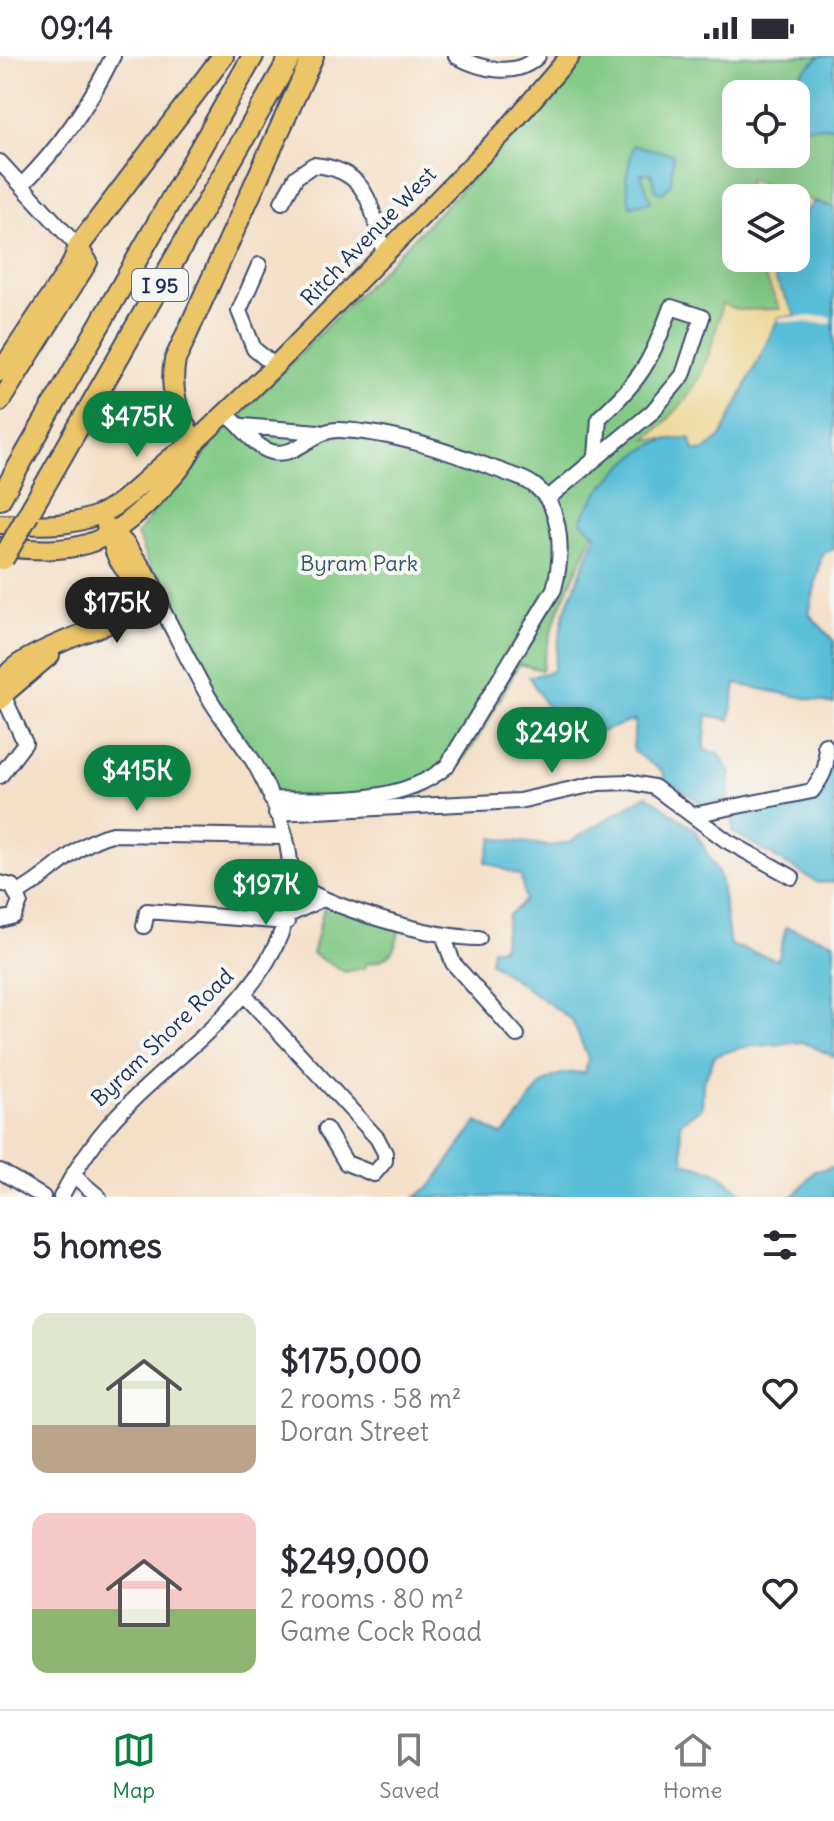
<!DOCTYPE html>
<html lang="en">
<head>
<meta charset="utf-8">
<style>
  :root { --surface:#fff; --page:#f2f2f3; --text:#2b2b33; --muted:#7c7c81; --line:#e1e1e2; --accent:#0b8043 }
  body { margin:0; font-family:Delius,sans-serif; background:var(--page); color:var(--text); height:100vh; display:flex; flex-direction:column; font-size:30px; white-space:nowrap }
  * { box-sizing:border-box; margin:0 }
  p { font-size:26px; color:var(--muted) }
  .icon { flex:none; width:44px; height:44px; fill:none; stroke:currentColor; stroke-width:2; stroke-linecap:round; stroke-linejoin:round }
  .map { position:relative; height:1141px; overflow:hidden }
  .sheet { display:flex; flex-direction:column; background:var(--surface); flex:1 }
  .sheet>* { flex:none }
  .buttons { position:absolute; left:722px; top:24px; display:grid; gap:16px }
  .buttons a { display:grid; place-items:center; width:88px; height:88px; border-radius:16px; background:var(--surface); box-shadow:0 8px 32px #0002; font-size:40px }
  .price { position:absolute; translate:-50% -68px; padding:0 18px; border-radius:28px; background:var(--accent); color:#fff; font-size:26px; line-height:52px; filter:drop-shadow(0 2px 4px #0008) }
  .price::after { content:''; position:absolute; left:50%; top:48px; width:24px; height:18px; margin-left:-12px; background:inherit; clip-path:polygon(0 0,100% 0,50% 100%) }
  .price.current { background:#222; color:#fff }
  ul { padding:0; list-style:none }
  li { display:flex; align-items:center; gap:24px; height:200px; padding:0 32px }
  li span { display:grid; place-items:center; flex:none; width:224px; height:160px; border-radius:16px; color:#555 }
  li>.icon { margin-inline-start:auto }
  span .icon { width:96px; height:96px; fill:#fffc; stroke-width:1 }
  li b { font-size:34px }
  h2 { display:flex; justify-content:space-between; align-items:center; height:96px; padding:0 32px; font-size:34px }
  .status { display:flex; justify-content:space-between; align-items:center; height:56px; padding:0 40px; background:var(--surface); direction:ltr }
  .status svg { height:22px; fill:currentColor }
  .dock { display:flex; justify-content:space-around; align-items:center; height:112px; border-top:2px solid var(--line); background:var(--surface); font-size:22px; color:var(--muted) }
  .dock a { display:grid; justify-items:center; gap:4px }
  .dock .current { color:var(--accent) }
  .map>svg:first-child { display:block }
  .green { fill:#83ca86; stroke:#4f7c72; stroke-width:2 }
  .sand { fill:#eeda9e; stroke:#84847e; stroke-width:2 }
  .water { fill:#59bed7; stroke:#3a769a; stroke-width:2 }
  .pier { fill:#f4dfc7 }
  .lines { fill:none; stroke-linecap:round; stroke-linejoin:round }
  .minor-casing { stroke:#3c496e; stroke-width:18 }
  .major-casing { stroke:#3c496e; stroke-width:22 }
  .highway-casing { stroke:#3c496e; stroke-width:24 }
  .minor { stroke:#fff; stroke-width:14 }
  .major { stroke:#ecc569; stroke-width:18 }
  .highway { stroke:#ecc569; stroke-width:20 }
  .highway-bridge-casing { stroke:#3c496e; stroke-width:24; stroke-linecap:butt }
  .highway-bridge { stroke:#ecc569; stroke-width:20 }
  .labels { text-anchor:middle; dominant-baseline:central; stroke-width:8; stroke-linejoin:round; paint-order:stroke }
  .shield { fill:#f6f6f2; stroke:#5d6b8a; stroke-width:2 }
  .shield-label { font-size:20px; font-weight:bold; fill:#1b2f5e }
  .street-label { font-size:22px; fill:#1b2f5e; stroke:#f6f6f2 }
  .park-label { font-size:22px; fill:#355668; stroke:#f6f6f2 }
</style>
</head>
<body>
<div class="status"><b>09:14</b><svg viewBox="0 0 49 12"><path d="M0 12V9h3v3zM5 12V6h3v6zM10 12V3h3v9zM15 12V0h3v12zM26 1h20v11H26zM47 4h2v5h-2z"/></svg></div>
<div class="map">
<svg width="834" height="1141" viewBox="0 0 834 1141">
  <rect width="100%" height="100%" fill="#f6f6f2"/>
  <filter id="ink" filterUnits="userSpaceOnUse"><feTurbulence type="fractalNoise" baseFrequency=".0125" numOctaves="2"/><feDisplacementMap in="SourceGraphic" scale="16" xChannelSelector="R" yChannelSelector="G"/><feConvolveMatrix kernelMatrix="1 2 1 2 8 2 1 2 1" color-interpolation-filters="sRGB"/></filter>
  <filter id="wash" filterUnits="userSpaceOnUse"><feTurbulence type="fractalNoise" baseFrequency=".006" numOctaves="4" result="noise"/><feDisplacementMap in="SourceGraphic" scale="32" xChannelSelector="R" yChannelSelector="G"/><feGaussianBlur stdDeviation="1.8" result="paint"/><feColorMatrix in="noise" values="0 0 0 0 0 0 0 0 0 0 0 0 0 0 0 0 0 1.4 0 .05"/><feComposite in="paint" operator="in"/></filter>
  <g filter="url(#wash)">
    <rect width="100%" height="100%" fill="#f4dfc7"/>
    <path class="green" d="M 584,0 L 820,0 L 788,29 L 738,28 L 727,51 L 736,57 L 736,98 L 796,98 L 796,70 L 834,71 L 834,151 L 796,142 L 736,142 L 736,202 L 778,202 L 823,277 L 605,445 C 587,503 551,553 542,614 L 519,608 C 496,647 474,703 436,730 C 401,754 327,749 285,751 L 225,657 L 166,547 L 169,541 L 152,518 L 137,478 L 167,437 L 189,419 L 220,379 L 544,49 Z
      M 325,848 L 399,874 C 396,896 388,905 367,907 L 365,912 L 345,916 L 312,898 Z"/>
    <path class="sand" d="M 749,124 L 834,151 L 816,235 L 706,409 L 680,383 L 646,383 C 696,343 709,311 722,248 L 738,254 L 780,253 L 756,202 L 796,202 L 796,142 L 744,142 Z"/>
    <path class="water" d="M 820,0 L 834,0 L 834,71 L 796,70 L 796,38 L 736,38 L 736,57 L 727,51 L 724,37 L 738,28 L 788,29 Z
      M 633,89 L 673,98 L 671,127 L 663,137 L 656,135 L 651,117 L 641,118 L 651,146 L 630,150 L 626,123 Z
      M 813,146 L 834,151 L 834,425 L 826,426 L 834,493 L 822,498 L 809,558 L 834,585 L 834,648 L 736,628 L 730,664 L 707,659 L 704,694 L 719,697 L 731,718 L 727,745 L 703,748 L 663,722 L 664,717 L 633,695 L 635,664 L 568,687 L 529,621 L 553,615 L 564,557 L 596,479 L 581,465 C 593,436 634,393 665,384 C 672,382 682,382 690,382 L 694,394 L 703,395 L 721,381 L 779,261 L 796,260 L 775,223 L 777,204 L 796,202 L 796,172 Z
      M 834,706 L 834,826 L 818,827 L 733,776 L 733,755 L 813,742 Z
      M 647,739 L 694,773 L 720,821 L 730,889 L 778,904 L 786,871 L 834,886 L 834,1001 L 803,986 L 739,992 L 715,1000 L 703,1027 L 702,1052 L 680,1067 L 684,1107 L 715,1115 L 747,1141 L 415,1141 L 431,1130 L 477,1066 L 501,1079 C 533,1058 528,1011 585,1017 L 588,1002 L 572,964 L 490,906 L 492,892 L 502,892 L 508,860 L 525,844 L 521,820 L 485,806 L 493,782 L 550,790 L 569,786 Z
      M 834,1111 L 834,1141 L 793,1141 L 815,1115 Z"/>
    <path class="pier" d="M 825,260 L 831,261 L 831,268 L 779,265 L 779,261 Z"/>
  </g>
  <g filter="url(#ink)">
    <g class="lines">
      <defs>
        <path id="minor" d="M 456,0 C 480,13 516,23 538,0
          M 0,106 L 78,191
          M 22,129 C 61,90 89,49 113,0
          M 282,146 L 296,121 L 313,109 C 370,113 371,152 384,198
          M 259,209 L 239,255 L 254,293 L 275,310
          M 225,358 C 243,368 252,391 272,396 C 298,402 313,373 339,374 C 401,376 465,402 523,423 C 564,441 564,496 554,533 L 447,710 C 402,749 327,744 271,743
          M 243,370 L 319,376
          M 547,443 L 652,356 L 683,319 L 702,261 L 671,251 C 652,304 641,324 599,362 L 596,400
          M 0,720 L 25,687 L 3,639
          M 276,757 L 519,745 L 599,727 L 629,726 L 654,731 L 727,785 L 792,821
          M 693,759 L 812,735 C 824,719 829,709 825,689
          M 291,825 C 330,852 432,882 479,882
          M 0,827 L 12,830 L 20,846 L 14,860 L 0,864
          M 18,837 C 51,820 75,787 112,778 L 283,781
          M 289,859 L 322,843
          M 144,870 L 147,855 L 287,866
          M 444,881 L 453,907 L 517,979
          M 244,938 L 377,1082 L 385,1097 L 385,1105 L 374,1118 L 346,1107 L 326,1073
          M 0,1115 L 43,1141
          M 73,1119 L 99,1141
          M 61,1141 C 99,1066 140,1037 200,983 C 292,898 321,828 256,710 C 243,687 225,668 211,645 C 193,614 177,581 160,549"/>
        <path id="major" d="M 0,316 L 71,209 L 78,191 L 88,206 L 0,346
          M 0,468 C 40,469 81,473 116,449 C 143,430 164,402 194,387 L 275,310 L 508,72 L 570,0
          M 106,470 L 124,487 L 150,524 L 160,549
          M 112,479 C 112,506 133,523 152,541
          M 0,491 C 77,498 104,493 158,437 C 173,421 187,408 194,387
          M 3,639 C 3,630 3,623 10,615 C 30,593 127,562 160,549
          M 3,639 L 50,599"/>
        <path id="highway" d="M 78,191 L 223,0
          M 194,387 C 178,360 169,336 175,304 L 313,0
          M 0,443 L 253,0
          M 29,457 L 291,0
          M 0,643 L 3,639"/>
      </defs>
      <use href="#minor" class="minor-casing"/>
      <use href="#major" class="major-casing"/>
      <use href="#highway" class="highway-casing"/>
      <use href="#minor" class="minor"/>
      <use href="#major" class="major"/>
      <use href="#highway" class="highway"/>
      <defs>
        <path id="highway-bridge" d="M 3,503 L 29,457"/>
      </defs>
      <use href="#highway-bridge" class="highway-bridge-casing"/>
      <use href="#highway-bridge" class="highway-bridge"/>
    </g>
  </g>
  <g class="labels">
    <rect class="shield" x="132" y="213" width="56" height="32" rx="6"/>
    <g class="shield-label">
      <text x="160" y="229">I 95</text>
    </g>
    <g class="street-label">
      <text transform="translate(368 180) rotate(-46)">Ritch Avenue West</text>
      <text transform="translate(162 981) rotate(-44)">Byram Shore Road</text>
    </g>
    <g class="park-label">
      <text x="359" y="507">Byram Park</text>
    </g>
  </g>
</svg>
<div class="buttons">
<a><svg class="icon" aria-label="locate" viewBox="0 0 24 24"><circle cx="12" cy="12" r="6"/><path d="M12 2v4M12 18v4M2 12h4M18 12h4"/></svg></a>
<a><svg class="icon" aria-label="layers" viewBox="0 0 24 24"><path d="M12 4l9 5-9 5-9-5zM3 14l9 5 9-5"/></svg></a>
</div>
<b class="price" style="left:137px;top:403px">$475K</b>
<b class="price current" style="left:117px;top:589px">$175K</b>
<b class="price" style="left:552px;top:719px">$249K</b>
<b class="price" style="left:137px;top:757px">$415K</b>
<b class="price" style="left:266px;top:871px">$197K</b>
</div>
<section class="sheet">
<h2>5 homes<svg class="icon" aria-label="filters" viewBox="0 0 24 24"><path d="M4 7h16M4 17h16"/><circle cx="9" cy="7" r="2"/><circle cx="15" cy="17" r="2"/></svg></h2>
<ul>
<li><span style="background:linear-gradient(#dfe7d0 70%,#b9a48a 0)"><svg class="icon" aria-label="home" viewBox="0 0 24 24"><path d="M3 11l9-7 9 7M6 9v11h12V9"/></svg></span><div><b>$175,000</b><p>2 rooms · 58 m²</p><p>Doran Street</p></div><svg class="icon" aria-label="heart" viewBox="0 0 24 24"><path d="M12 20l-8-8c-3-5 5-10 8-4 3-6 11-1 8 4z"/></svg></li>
<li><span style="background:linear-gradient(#f6c9c9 60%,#8fb573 0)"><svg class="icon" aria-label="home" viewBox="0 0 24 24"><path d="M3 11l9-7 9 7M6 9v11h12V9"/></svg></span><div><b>$249,000</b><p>2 rooms · 80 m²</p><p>Game Cock Road</p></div><svg class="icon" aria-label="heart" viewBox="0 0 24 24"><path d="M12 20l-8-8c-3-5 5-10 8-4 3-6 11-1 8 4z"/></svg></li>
</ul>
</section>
<nav class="dock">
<a class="current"><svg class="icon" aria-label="map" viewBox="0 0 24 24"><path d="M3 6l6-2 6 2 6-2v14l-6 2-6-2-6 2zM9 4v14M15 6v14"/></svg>Map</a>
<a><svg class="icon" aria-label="saved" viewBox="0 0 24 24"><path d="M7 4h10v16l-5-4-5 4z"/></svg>Saved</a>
<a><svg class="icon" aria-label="home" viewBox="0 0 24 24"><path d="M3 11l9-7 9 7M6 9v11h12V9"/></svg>Home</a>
</nav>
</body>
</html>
